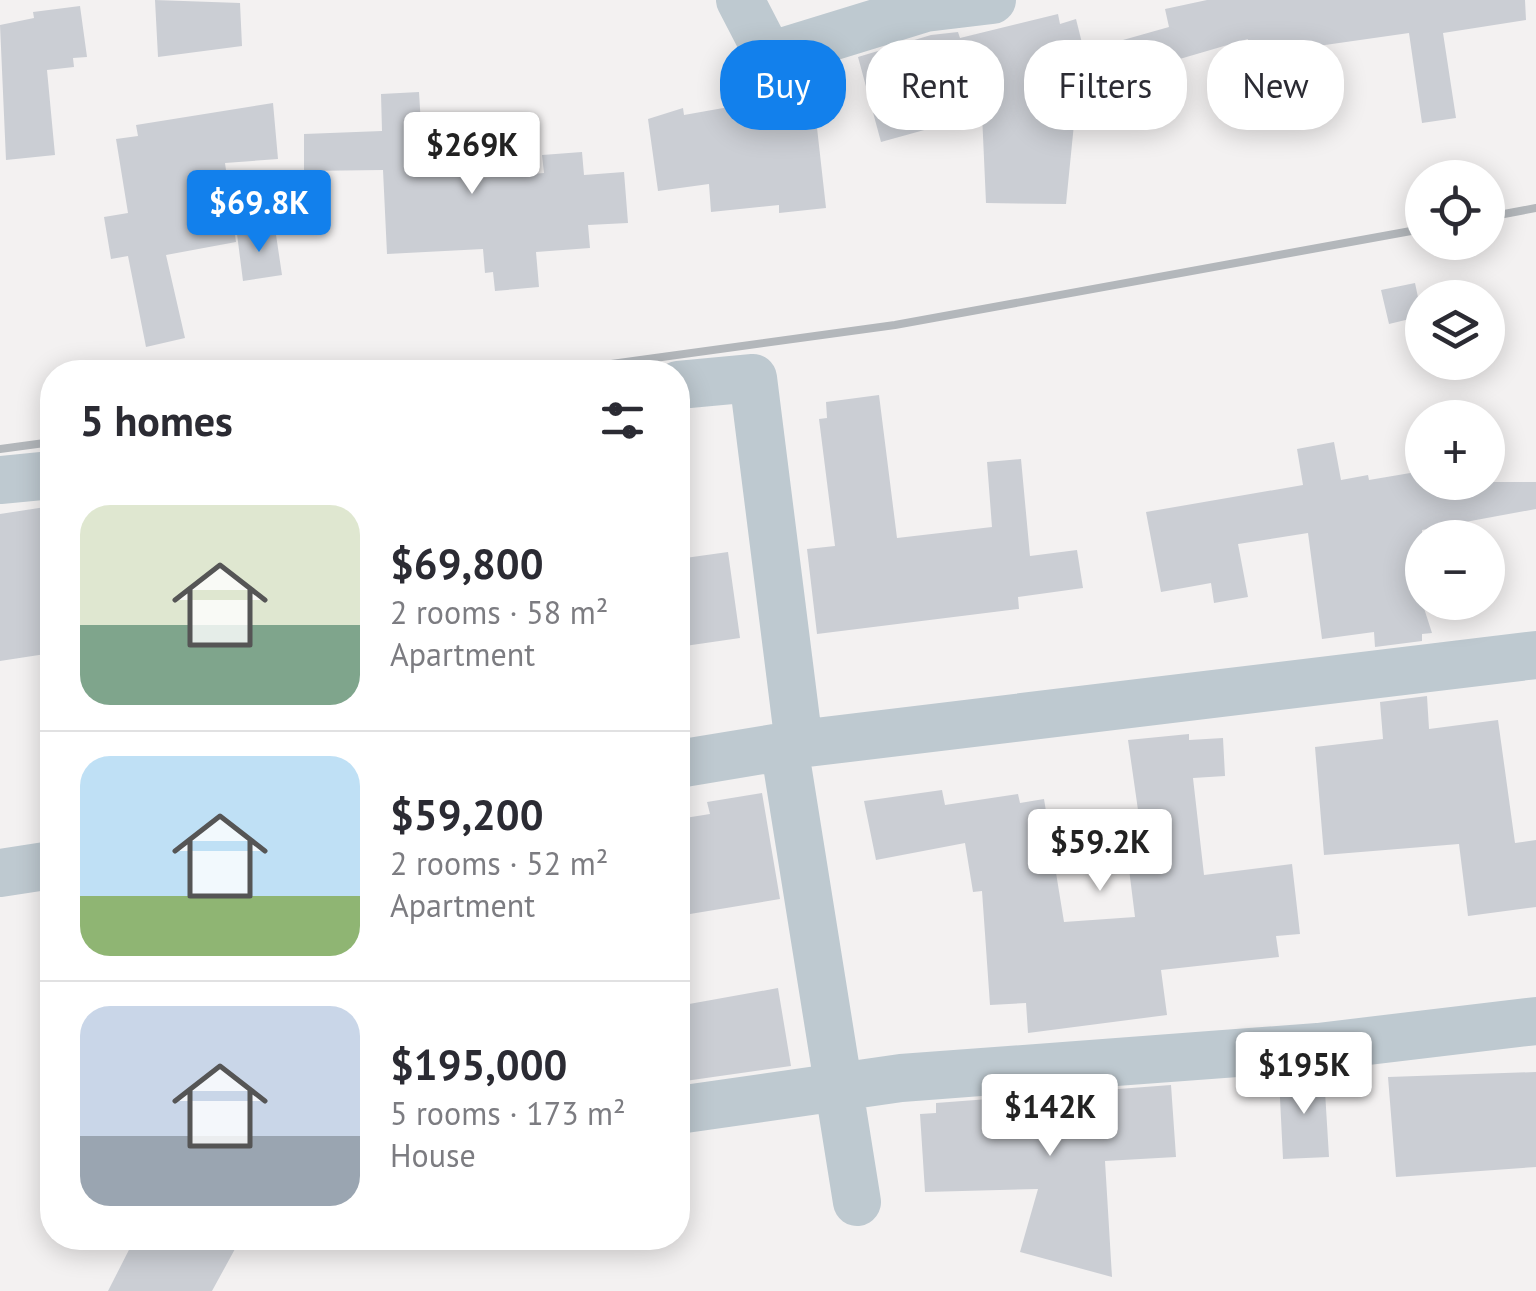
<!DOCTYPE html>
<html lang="en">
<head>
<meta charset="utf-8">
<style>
  :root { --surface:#fff; --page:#f7f7f7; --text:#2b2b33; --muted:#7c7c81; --line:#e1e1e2; --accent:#1280ec }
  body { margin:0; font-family:"PT Sans",sans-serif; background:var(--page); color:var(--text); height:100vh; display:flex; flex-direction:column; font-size:38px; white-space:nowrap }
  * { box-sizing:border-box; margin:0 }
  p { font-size:32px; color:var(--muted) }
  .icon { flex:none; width:55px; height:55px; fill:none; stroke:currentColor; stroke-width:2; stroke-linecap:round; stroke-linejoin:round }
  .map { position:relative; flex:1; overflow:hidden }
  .sheet { position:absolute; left:40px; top:360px; width:650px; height:890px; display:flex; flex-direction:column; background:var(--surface); border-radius:40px; box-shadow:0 5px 25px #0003 }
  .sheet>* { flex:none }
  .hud { position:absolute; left:720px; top:40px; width:665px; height:90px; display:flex; gap:20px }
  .buttons { position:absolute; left:1405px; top:160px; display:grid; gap:20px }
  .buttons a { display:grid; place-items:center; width:100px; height:100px; border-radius:50%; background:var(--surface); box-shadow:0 5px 25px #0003; font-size:50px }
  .price { position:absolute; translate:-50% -85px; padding:0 22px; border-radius:10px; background:#fff; color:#222; font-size:32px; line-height:65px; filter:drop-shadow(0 2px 5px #0008) }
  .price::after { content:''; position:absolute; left:50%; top:60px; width:30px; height:22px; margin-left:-15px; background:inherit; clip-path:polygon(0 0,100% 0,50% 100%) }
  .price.selected { background:var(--accent); color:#fff }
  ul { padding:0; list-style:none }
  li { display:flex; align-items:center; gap:30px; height:250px; padding:0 40px }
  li+li { border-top:2px solid var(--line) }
  li span { display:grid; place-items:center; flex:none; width:280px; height:200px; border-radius:30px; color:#555 }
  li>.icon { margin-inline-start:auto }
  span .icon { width:120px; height:120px; fill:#fffc; stroke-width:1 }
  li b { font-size:42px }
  h2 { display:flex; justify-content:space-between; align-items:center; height:120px; padding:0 40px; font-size:42px }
  .chip { padding:0 35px; border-radius:40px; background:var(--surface); box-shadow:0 5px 25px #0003; font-size:35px; line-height:90px }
  .chip.selected { background:var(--accent); color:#fff }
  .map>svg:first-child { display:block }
  .building { fill:#cbced4 }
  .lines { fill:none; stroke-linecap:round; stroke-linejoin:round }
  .minor { stroke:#bec9d0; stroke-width:48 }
  .rail { stroke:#b3b7bb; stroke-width:8 }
</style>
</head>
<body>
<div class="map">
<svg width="1536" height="1291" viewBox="0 0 1536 1291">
  <rect width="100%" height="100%" fill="#f3f1f1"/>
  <path class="building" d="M 155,0 L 240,3 L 242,46 L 158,57 Z
    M 1207,0 L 1525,0 L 1526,20 L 1443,33 L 1456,118 L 1422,123 L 1409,33 L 1318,46 L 1320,57 L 1238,71 L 1248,39 L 1108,80 L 1116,115 L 1074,124 L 1066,204 L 986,203 L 982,114 L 881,142 L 858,57 L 931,35 L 958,32 L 960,38 L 1058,14 L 1060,24 L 1076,19 L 1084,51 L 1169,27 L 1165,9 Z
    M 80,6 L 87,57 L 73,58 L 74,67 L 47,70 L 55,155 L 6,160 L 0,25 L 34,18 L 33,12 Z
    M 419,92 L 423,157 L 465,156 L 466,179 L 544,173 L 542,155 L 582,152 L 584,175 L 624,172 L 628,223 L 588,225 L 590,248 L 536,252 L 539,287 L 495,291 L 493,272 L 485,273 L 483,249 L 387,254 L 383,170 L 304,171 L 304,134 L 382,131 L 381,94 Z
    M 813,92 L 826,208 L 779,213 L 779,205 L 711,212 L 709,184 L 658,191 L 648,119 L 683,108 L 684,115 Z
    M 273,103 L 278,159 L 225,163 L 236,242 L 166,255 L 185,338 L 146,347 L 128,256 L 111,259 L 104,217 L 128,213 L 116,139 L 138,136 L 136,125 Z
    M 275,228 L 282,275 L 243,281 L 237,234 Z
    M 1415,283 L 1422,316 L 1389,324 L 1381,290 Z
    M 879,395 L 897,538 L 992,527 L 987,462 L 1021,459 L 1030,556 L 1077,550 L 1083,588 L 1018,597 L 1019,609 L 817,634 L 807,549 L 835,546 L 819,419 L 827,418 L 826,402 Z
    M 1334,442 L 1341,480 L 1368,475 L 1369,480 L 1422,471 L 1422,482 L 1536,482 L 1536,509 L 1422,530 L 1422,602 L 1432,633 L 1422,634 L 1422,641 L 1375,647 L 1374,632 L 1322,639 L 1308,533 L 1238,544 L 1248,597 L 1214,603 L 1211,583 L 1161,592 L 1146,512 L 1303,485 L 1297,449 Z
    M 52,506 L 52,653 L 0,661 L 0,514 Z
    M 728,552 L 740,638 L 678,647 L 678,559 Z
    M 1427,696 L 1429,729 L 1498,720 L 1515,843 L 1536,840 L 1536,907 L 1468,916 L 1459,844 L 1324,855 L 1315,747 L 1383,739 L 1380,702 Z
    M 1189,734 L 1189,740 L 1223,738 L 1225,776 L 1193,778 L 1204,875 L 1292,864 L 1300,934 L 1276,936 L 1279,957 L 1161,970 L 1167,1015 L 1028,1033 L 1026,1003 L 990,1005 L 982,891 L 973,892 L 965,843 L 876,860 L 864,801 L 942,790 L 945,805 L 1018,794 L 1020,803 L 1044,799 L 1064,922 L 1135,917 L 1128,861 L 1145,859 L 1128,740 Z
    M 762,793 L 780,899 L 678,916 L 678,834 L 688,832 L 685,818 L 710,814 L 707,802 Z
    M 778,988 L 791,1066 L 678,1082 L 678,1006 Z
    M 1536,1072 L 1536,1167 L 1396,1177 L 1388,1077 Z
    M 1324,1075 L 1329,1157 L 1283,1159 L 1279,1078 Z
    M 1171,1085 L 1176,1157 L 1105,1161 L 1112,1277 L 1020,1252 L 1038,1189 L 925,1192 L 920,1114 L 936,1113 L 936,1103 Z
    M 135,1238 L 241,1238 L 212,1291 L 108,1291 Z"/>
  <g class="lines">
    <path class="minor" d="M 740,0 L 769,56 L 925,8 L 992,0
      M 678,385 L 753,378 L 799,744 L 1536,655
      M 0,480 L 52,475
      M 784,746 L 857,1202
      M 678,764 L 799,744
      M 0,873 L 52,865
      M 678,1110 L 901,1078 L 1318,1047 L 1536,1021"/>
    <path class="rail" d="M 1488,217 L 1536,208
      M 553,372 L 895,325 L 1422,229
      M 0,449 L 52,442"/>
  </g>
</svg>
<div class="buttons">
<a><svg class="icon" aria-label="locate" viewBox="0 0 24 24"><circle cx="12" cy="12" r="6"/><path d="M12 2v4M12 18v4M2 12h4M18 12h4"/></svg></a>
<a><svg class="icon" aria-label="layers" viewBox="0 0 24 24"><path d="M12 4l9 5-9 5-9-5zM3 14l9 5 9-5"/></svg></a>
<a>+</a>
<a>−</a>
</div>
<b class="price" style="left:472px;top:197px">$269K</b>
<b class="price selected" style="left:259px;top:255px">$69.8K</b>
<b class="price" style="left:1100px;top:894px">$59.2K</b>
<b class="price" style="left:1304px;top:1117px">$195K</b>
<b class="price" style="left:1050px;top:1159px">$142K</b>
<div class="hud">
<a class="chip selected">Buy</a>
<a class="chip">Rent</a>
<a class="chip">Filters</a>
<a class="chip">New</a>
</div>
<section class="sheet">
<h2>5 homes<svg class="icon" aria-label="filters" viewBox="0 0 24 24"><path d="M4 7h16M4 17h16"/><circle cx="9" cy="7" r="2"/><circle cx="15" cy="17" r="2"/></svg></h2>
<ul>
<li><span style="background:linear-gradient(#dfe7d0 60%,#7fa58c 0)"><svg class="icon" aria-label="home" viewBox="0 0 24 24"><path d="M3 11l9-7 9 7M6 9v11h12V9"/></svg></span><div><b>$69,800</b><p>2 rooms · 58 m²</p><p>Apartment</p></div></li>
<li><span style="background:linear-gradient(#bfe0f5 70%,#8fb573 0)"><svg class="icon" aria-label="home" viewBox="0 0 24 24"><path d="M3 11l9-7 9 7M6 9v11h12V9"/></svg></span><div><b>$59,200</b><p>2 rooms · 52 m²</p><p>Apartment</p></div></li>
<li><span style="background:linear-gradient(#c9d6e8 65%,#9aa5b1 0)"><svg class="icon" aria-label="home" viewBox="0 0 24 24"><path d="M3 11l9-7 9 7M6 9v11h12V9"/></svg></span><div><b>$195,000</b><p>5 rooms · 173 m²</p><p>House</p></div></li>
</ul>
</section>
</div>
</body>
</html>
